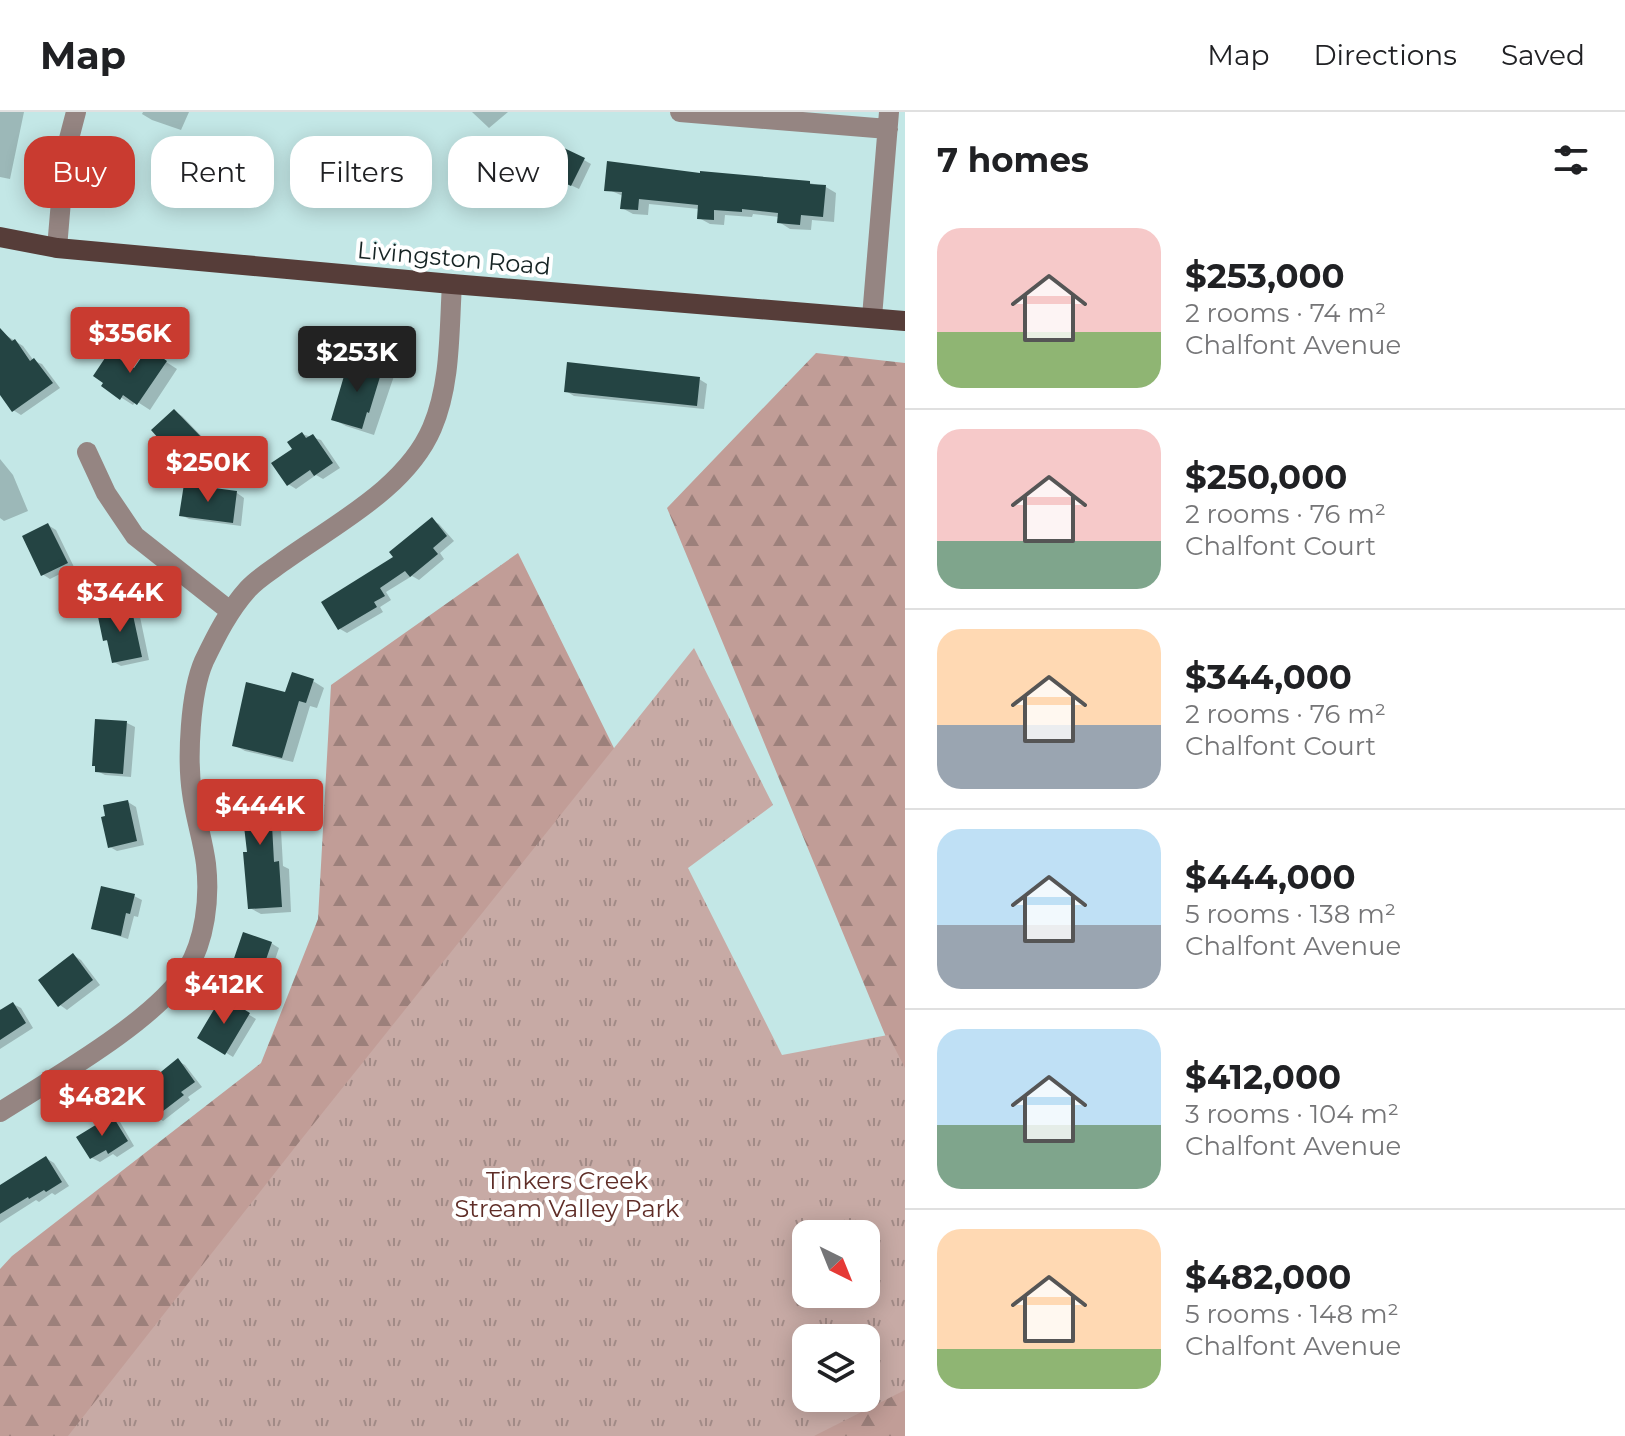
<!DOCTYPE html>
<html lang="en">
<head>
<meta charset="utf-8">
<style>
  :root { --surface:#fff; --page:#f6f6f6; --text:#202124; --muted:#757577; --line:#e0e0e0; --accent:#c93b30 }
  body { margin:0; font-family:Montserrat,sans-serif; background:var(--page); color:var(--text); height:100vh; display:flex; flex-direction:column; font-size:30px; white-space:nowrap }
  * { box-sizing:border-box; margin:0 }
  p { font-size:26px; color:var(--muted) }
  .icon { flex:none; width:44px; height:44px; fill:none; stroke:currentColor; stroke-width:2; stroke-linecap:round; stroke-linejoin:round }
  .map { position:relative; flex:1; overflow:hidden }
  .sheet { display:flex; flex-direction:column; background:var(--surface); width:720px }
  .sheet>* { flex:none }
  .hud { position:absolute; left:24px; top:24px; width:760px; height:72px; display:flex; gap:16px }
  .needle { width:52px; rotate:137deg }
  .tools { position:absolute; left:792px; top:1108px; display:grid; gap:16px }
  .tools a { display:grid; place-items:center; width:88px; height:88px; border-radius:16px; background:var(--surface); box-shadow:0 4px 20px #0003; font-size:40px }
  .price { position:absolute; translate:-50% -68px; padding:0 18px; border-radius:8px; background:var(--accent); color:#fff; font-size:26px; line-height:52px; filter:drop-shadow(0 2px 4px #0008) }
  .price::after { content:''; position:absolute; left:50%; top:48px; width:24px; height:18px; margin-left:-12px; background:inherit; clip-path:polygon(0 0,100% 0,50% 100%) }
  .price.active { background:#222; color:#fff }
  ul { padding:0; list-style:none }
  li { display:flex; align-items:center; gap:24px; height:200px; padding:0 32px }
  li+li { border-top:2px solid var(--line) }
  li span { display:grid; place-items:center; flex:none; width:224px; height:160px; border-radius:24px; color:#555 }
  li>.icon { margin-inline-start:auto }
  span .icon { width:96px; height:96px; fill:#fffc; stroke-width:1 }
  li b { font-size:34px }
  h2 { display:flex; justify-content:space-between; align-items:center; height:96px; padding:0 32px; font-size:34px }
  .chip { padding:0 28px; border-radius:24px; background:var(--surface); box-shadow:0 4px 20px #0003; font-size:28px; line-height:72px }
  .chip.active { background:var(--accent); color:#fff }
  header { display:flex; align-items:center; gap:48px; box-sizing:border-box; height:112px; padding:0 40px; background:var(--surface); border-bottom:2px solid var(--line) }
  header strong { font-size:38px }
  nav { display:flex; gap:44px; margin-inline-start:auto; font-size:28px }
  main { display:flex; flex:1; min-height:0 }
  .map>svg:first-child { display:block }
  .forest { fill:url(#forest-firs); fill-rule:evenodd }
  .park { fill:url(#park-tufts); fill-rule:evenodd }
  .shadow { fill:#0003 }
  .building { fill:#244443 }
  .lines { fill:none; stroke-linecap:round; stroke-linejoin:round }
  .minor { stroke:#958582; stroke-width:20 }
  .major { stroke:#563d39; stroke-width:20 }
  .labels { text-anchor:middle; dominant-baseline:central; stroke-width:8; stroke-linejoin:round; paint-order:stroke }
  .street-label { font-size:24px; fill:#162424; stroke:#fff }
  .park-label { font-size:24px; fill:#5f2d27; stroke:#fff }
</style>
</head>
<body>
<header>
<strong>Map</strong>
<nav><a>Map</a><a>Directions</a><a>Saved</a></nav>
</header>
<main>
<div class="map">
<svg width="905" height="1324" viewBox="0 0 905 1324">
  <defs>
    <pattern id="forest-firs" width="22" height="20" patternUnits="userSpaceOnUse" patternTransform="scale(2)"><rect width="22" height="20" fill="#c19d97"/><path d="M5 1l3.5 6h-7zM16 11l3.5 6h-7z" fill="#9c807b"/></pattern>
    <pattern id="park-tufts" width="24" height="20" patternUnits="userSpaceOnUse" patternTransform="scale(2)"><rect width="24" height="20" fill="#c7aaa5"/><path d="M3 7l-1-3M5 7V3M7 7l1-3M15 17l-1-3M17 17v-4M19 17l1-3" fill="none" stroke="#a18a86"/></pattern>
  </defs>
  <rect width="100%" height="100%" fill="#c3e7e6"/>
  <path class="forest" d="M 816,241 L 905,251 L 905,971 L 667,396 Z
    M 518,441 L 732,876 L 806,1122 L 806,1182 L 866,1182 L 905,1213 L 905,1324 L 0,1324 L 0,1157 L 12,1144 L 261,951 L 318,807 L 331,573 ZM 806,1226 L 866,1226 L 866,1286 L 806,1286 Z"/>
  <path class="park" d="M 694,536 L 773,693 L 688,756 L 782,943 L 888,923 L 905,956 L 905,1278 L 814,1324 L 68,1324 L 296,1034 ZM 806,1122 L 866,1122 L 866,1182 L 806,1182 ZM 806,1226 L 866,1226 L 866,1286 L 806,1286 Z"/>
  <path class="shadow" d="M 0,0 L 24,0 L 10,67 L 0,65 Z
    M 143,0 L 189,0 L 181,18 L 152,8 L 142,2 Z
    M 472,0 L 508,0 L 489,16 Z
    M 584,48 L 591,52 L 579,77 L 541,59 Z
    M 702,63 L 810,71 L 826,75 L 836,81 L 834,110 L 812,108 L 811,118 L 790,117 L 779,110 L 779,105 L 753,102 L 752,105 L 725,103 L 724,113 L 710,112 L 699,106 L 699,97 L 649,92 L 648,103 L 633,102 L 622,96 L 623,84 L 607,77 Z
    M 1,220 L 23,234 L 34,249 L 42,252 L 60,276 L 21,303 L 13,298 L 0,280 Z
    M 160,246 L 177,257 L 150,298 L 136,289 L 133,293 L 103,274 Z
    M 382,257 L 394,264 L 374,323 L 346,314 L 333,307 Z
    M 699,267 L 707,272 L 704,297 L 574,284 L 566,279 Z
    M 174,299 L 182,304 L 213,336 L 192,357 L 185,352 Z
    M 302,322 L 321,328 L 340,356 L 323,367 L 316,363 L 296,377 L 288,372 L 295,337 Z
    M 0,347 L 13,363 L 28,399 L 4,409 L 0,406 Z
    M 237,381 L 244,386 L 241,414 L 189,407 L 181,403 Z
    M 432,408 L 439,412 L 454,429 L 440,441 L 444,447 L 419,468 L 412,464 L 386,480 L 391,488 L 380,495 L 383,500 L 347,521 L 340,517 L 396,445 Z
    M 48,413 L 56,418 L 74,455 L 50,467 L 42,462 Z
    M 131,496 L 139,500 L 149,548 L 121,554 L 114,550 L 110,530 L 105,528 Z
    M 313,569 L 324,576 L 317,596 L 310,594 L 293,650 L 245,639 L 234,633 L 287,582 Z
    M 127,611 L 135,615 L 131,665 L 105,663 L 97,659 Z
    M 269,669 L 279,675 L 284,718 L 281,718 L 283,754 L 289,757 L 291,800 L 261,802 L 250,796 L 249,741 Z
    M 128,690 L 136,695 L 144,733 L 117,739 L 110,735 Z
    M 134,784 L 142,788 L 138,805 L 134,804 L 128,827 L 93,816 Z
    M 271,831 L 279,836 L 266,874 L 231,860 Z
    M 73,843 L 81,848 L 100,873 L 67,898 L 60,893 Z
    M 223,887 L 256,907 L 233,945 L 200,925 Z
    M 13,892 L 21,896 L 33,916 L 0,937 L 0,897 L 2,899 Z
    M 178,949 L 185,953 L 202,975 L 188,985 L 190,988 L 163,1009 L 156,1004 Z
    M 112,1005 L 120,1010 L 134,1034 L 117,1045 L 113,1042 L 100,1050 L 92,1046 Z
    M 46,1046 L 54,1051 L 69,1074 L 55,1083 L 52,1081 L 39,1090 L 36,1088 L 0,1111 L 0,1076 Z"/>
  <path class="building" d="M 545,27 L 585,46 L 571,74 L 531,55 Z
    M 607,49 L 700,61 L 700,59 L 810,69 L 810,72 L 826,73 L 823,105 L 801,103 L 800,113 L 777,111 L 778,101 L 742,97 L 742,100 L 714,98 L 714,108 L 697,107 L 698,93 L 639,87 L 638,98 L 620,97 L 622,80 L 604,79 Z
    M 0,216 L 12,229 L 15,227 L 30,249 L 34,246 L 53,271 L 12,300 L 0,283 Z
    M 148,236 L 167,249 L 137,293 L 123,283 L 120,288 L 101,274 L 103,271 L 93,264 L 109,240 L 134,256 Z
    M 353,246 L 383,255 L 369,301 L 367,300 L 362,317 L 331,308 L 344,264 L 348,265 Z
    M 567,250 L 700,265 L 697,294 L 564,280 Z
    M 174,297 L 207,331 L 183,354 L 151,318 Z
    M 302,320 L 306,326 L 313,322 L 333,351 L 314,364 L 310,358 L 287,374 L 271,351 L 292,337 L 287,330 Z
    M 184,372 L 237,379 L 233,411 L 179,404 Z
    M 432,405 L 447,424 L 433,436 L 438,442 L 410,465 L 405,459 L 380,476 L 385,484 L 374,490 L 377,495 L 338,518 L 321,490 L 393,445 L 389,440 Z
    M 48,411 L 68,451 L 41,464 L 22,424 Z
    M 131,494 L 142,545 L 112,551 L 107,528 L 103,529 L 97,500 Z
    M 292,560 L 314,567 L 306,591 L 299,589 L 282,646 L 232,634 L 246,570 L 285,580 Z
    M 95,607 L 127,609 L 123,662 L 95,660 L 95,654 L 92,654 Z
    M 269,667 L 274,712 L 272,713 L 274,750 L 279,749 L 282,795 L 248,797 L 243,740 L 247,740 L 239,671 Z
    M 128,688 L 137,729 L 108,736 L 101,705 L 105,704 L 103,693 Z
    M 101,774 L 135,782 L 130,802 L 126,801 L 121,824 L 91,817 Z
    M 243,820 L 272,830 L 258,871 L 229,861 Z
    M 73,841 L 93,868 L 58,895 L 38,868 Z
    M 222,884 L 250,901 L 225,943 L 197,926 Z
    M 13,890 L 26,911 L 0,928 L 0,898 Z
    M 178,946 L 195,970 L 181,980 L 184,983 L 154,1006 L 135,981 Z
    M 112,1003 L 128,1029 L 108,1042 L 106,1038 L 90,1047 L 76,1025 Z
    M 46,1044 L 62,1070 L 46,1080 L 44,1078 L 29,1087 L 28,1085 L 0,1102 L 0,1073 Z"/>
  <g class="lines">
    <path class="minor" d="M 680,0 L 888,17
      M 57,136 L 65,42 L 76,0
      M 872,205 L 889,0
      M 87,340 L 106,381 L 135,424 L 230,499
      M 0,1000 C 52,967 155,909 187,858 C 205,828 210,787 206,752 C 203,728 195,705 192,681 C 187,647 190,581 204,549 C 216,524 229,498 248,477 C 257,467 270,459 281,451 C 333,413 406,377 432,316 C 451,272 449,219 452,172"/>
    <path class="major" d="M 0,125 L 57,136 L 452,172 L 905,209"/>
  </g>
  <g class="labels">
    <g class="street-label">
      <text transform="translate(454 146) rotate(5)">Livingston Road</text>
    </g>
    <g class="park-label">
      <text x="567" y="1068">Tinkers Creek<tspan x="567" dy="28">Stream Valley Park</tspan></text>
    </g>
  </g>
</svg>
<div class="tools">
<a><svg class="needle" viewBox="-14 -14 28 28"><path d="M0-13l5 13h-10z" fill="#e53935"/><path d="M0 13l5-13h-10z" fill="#757577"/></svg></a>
<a><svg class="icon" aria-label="layers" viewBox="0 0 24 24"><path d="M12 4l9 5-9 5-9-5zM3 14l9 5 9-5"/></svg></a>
</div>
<b class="price" style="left:130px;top:263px">$356K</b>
<b class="price active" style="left:357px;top:282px">$253K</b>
<b class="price" style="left:208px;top:392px">$250K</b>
<b class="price" style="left:120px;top:522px">$344K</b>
<b class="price" style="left:260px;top:735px">$444K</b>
<b class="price" style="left:224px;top:914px">$412K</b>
<b class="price" style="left:102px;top:1026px">$482K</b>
<div class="hud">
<a class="chip active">Buy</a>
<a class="chip">Rent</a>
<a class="chip">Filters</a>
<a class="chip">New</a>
</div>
</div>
<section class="sheet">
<h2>7 homes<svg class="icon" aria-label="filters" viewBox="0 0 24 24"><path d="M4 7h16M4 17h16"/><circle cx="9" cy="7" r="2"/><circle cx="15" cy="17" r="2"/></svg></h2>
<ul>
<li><span style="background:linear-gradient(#f6c9c9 65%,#8fb573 0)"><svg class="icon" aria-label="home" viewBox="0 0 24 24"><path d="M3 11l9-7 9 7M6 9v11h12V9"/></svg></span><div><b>$253,000</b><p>2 rooms · 74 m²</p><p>Chalfont Avenue</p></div></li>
<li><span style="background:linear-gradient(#f6c9c9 70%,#7fa58c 0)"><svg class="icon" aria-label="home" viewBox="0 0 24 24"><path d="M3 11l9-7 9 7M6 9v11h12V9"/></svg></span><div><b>$250,000</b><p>2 rooms · 76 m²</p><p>Chalfont Court</p></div></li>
<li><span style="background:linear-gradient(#ffd9b3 60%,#9aa5b1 0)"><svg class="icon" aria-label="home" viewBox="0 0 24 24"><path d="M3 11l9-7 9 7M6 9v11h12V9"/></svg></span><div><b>$344,000</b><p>2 rooms · 76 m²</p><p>Chalfont Court</p></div></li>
<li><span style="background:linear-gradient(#bfe0f5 60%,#9aa5b1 0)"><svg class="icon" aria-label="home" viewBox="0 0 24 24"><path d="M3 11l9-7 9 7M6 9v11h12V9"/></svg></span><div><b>$444,000</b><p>5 rooms · 138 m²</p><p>Chalfont Avenue</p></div></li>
<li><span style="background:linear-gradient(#bfe0f5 60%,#7fa58c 0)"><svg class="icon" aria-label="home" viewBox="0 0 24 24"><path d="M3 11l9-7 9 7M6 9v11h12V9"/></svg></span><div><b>$412,000</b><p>3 rooms · 104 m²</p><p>Chalfont Avenue</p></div></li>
<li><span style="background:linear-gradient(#ffd9b3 75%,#8fb573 0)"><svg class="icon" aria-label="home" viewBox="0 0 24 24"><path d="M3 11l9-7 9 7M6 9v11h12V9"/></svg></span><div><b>$482,000</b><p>5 rooms · 148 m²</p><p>Chalfont Avenue</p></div></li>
</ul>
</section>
</main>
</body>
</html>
